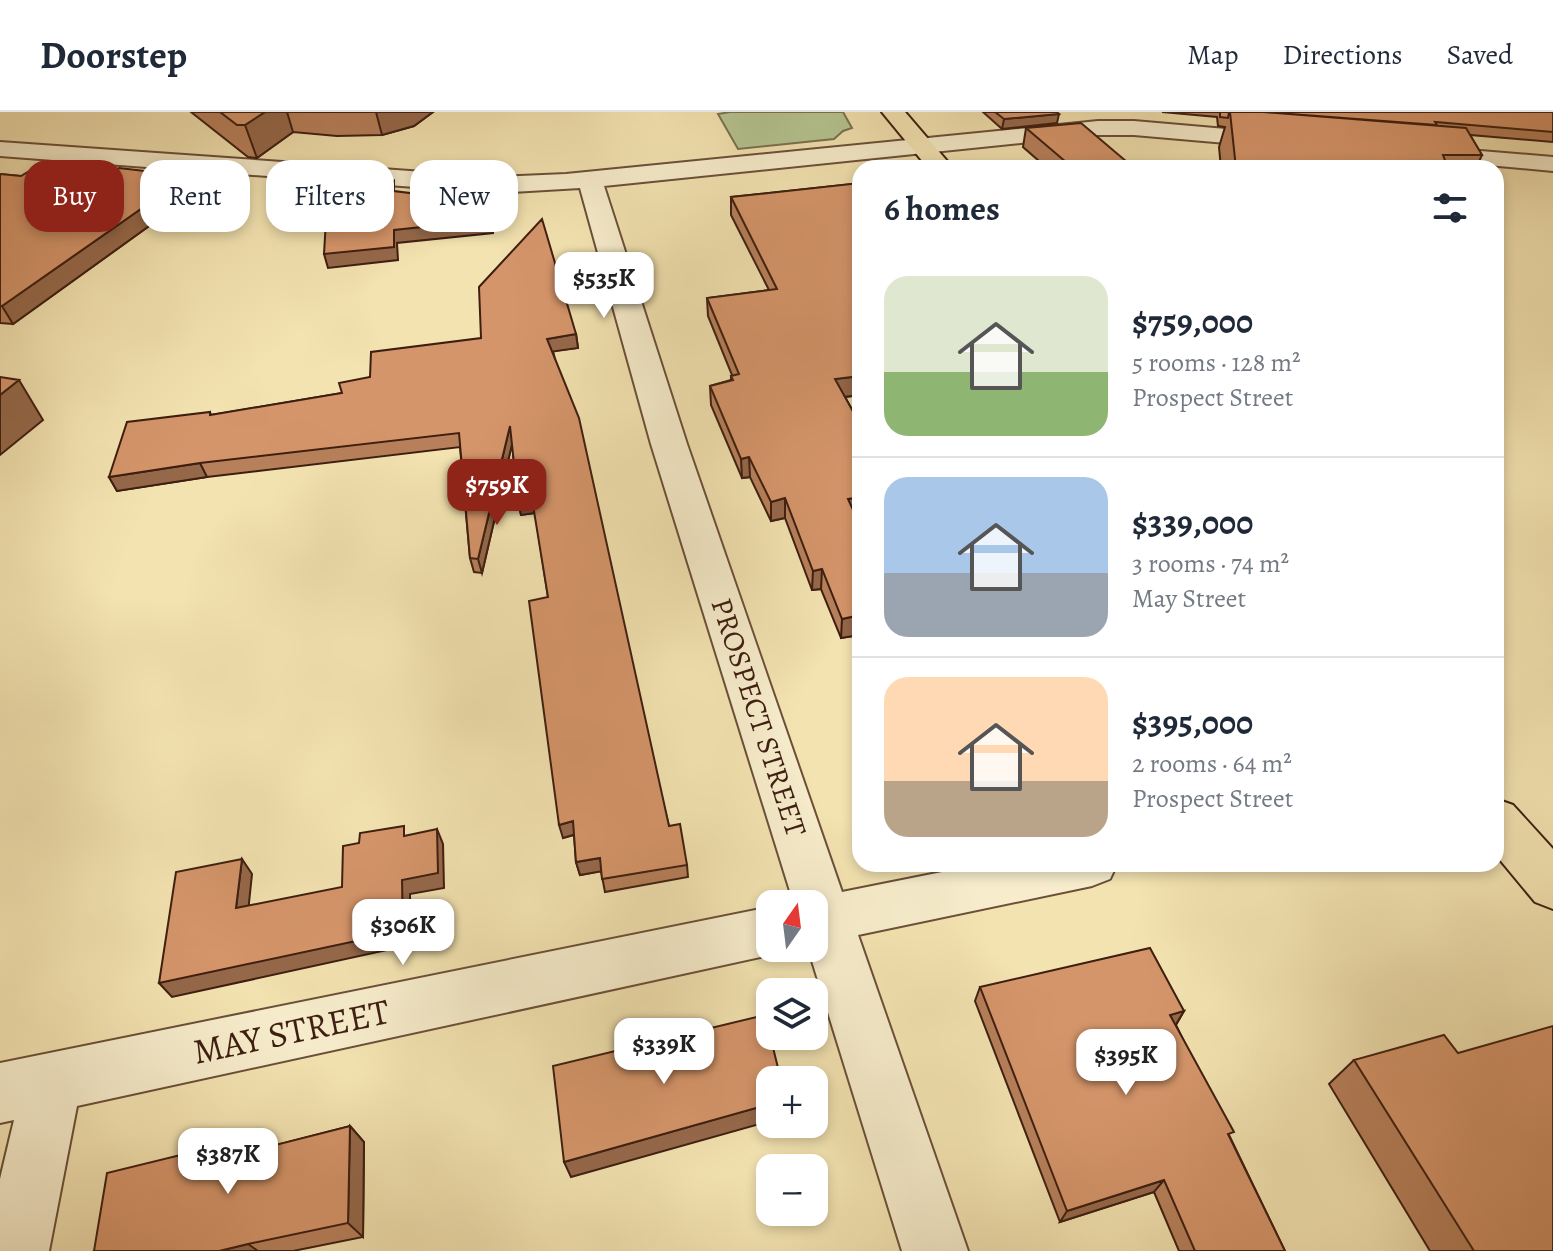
<!DOCTYPE html>
<html lang="en">
<head>
<meta charset="utf-8">
<style>
  :root { --surface:#fff; --page:#f6f6f7; --text:#1f2937; --muted:#747a83; --line:#e0e1e3; --accent:#8f2418 }
  body { margin:0; font-family:Alegreya,serif; background:var(--page); color:var(--text); height:100vh; display:flex; flex-direction:column; font-size:30px; white-space:nowrap }
  * { box-sizing:border-box; margin:0 }
  p { font-size:26px; color:var(--muted) }
  .icon { flex:none; width:44px; height:44px; fill:none; stroke:currentColor; stroke-width:2; stroke-linecap:round; stroke-linejoin:round }
  .map { position:relative; flex:1; overflow:hidden }
  .drawer { position:absolute; left:852px; top:48px; width:652px; height:712px; display:flex; flex-direction:column; background:var(--surface); border-radius:24px; box-shadow:0 4px 12px #0003 }
  .drawer>* { flex:none }
  .banner { position:absolute; left:24px; top:48px; width:708px; height:72px; display:flex; gap:16px }
  .needle { width:52px; rotate:14deg }
  .fabs { position:absolute; left:756px; top:778px; display:grid; gap:16px }
  .fabs a { display:grid; place-items:center; width:72px; height:72px; border-radius:16px; background:var(--surface); box-shadow:0 4px 12px #0003; font-size:40px }
  .price { position:absolute; translate:-50% -68px; padding:0 18px; border-radius:16px; background:#fff; color:#222; font-size:26px; line-height:52px; filter:drop-shadow(0 2px 4px #0008) }
  .price::after { content:''; position:absolute; left:50%; top:48px; width:24px; height:18px; margin-left:-12px; background:inherit; clip-path:polygon(0 0,100% 0,50% 100%) }
  .price.selected { background:var(--accent); color:#fff }
  ul { padding:0; list-style:none }
  li { display:flex; align-items:center; gap:24px; height:200px; padding:0 32px }
  li+li { border-top:2px solid var(--line) }
  li span { display:grid; place-items:center; flex:none; width:224px; height:160px; border-radius:24px; color:#555 }
  li>.icon { margin-inline-start:auto }
  span .icon { width:96px; height:96px; fill:#fffc; stroke-width:1 }
  li b { font-size:34px }
  h2 { display:flex; justify-content:space-between; align-items:center; height:96px; padding:0 32px; font-size:34px }
  .tag { padding:0 28px; border-radius:24px; background:var(--surface); box-shadow:0 4px 12px #0003; font-size:28px; line-height:72px }
  .tag.selected { background:var(--accent); color:#fff }
  header { display:flex; align-items:center; gap:48px; box-sizing:border-box; height:112px; padding:0 40px; background:var(--surface); border-bottom:2px solid var(--line) }
  header strong { font-size:38px }
  nav { display:flex; gap:44px; margin-inline-start:auto; font-size:28px }
  .map>svg:first-child { display:block }
  .green { fill:#b5c591; stroke:#7a7251; stroke-width:2 }
  .lines { fill:none; stroke-linecap:round; stroke-linejoin:round }
  .minor-casing { stroke:#6b4f39; stroke-width:4 }
  .major-casing { stroke:#3e1e11; stroke-width:4 }
  .minor { fill:#f7edcc; fill-rule:evenodd }
  .major { fill:#f3e3b1; fill-rule:evenodd }
  .wall { fill:#b7805b; stroke:#3e1e11; stroke-width:2 }
  .shaded-wall { fill:#95684a; stroke:#3e1e11; stroke-width:2 }
  .building { fill:#d5956a; stroke:#3e1e11; stroke-width:2 }
  .labels { text-anchor:middle; dominant-baseline:central; stroke-width:6; stroke-linejoin:round; paint-order:stroke }
  .street-label { font-size:30px; fill:#3e1e11; stroke:#f7edcc }
  .near-street-label { font-size:36px; fill:#3e1e11; stroke:#f7edcc }
</style>
</head>
<body>
<header>
<strong>Doorstep</strong>
<nav><a>Map</a><a>Directions</a><a>Saved</a></nav>
</header>
<div class="map">
<svg width="1553" height="1139" viewBox="0 0 1553 1139">
  <rect width="100%" height="100%" fill="#f3e3b1"/>
  <filter id="stains"><feTurbulence type="fractalNoise" baseFrequency=".0025" numOctaves="4"/><feColorMatrix values="0 0 0 0 .2 0 0 0 0 .09 0 0 0 0 .02 0 0 0 .5 -.17"/></filter>
  <radialGradient id="worn" r=".72"><stop offset=".6" stop-color="#630" stop-opacity="0"/><stop offset="1" stop-color="#630" stop-opacity=".3"/></radialGradient>
  <path class="green" d="M 730,0 L 843,0 L 852,16 L 843,19 L 834,27 L 738,37 L 718,2 Z"/>
  <g class="lines">
    <defs>
      <path id="minor" d="M 1098,9 L 1134,9 L 1284,22 L 1292,24 L 1296,29 L 1292,34 L 1284,36 L 1134,23 L 1098,23 L 604,74 L 687,332 L 842,780 L 982,752 L 1117,752 L 1110,767 L 1092,774 L 858,823 L 968,1139 L 902,1139 L 808,836 L 814,836 L 814,792 L 794,792 L 651,332 L 580,76 L 495,81 L 0,44 L 0,30 L 495,65 L 566,62 Z
        M 1420,34 L 1553,45 L 1553,59 L 1411,46 L 1408,41 L 1411,36 Z
        M 770,795 L 770,836 L 789,836 L 770,843 L 77,994 L 49,1139 L 0,1139 L 0,1067 L 14,1008 L 0,1011 L 0,951 Z"/>
      <path id="major" d="M 882,0 L 905,0 L 953,56 L 928,56 Z
        M 1496,687 L 1513,693 L 1553,737 L 1553,797 L 1535,790 L 1496,743 Z"/>
    </defs>
    <use href="#minor" class="minor-casing"/>
    <use href="#major" class="major-casing"/>
    <use href="#minor" class="minor"/>
    <use href="#major" class="major"/>
  </g>
  <path class="wall" d="M 191,0 L 433,0 L 414,14 L 382,23 L 337,24 L 293,20 L 257,46 L 248,45 Z
    M 983,0 L 1057,0 L 1057,11 L 1002,17 Z
    M 1162,0 L 1553,0 L 1553,30 L 1470,23 L 1482,43 L 1476,56 L 1221,56 L 1219,35 L 1225,15 L 1218,14 L 1217,5 Z
    M 1026,16 L 1127,50 L 1126,56 L 1047,56 L 1023,35 Z
    M 0,62 L 195,81 L 13,212 L 0,211 Z
    M 860,71 L 860,283 L 845,285 L 860,312 L 860,405 L 856,405 L 860,413 L 860,523 L 841,526 L 821,477 L 812,478 L 785,406 L 771,409 L 750,365 L 742,366 L 711,293 L 710,274 L 731,268 L 731,264 L 732,263 L 708,204 L 707,186 L 769,178 L 731,103 L 731,85 Z
    M 576,222 L 578,236 L 553,239 L 669,714 L 687,753 L 688,765 L 605,780 L 601,759 L 580,763 L 576,750 L 574,723 L 563,726 L 548,485 L 535,401 L 521,403 L 518,389 L 512,332 L 482,461 L 474,460 L 470,446 L 460,335 L 207,365 L 117,379 L 109,365 L 210,300 L 211,303 L 342,281 L 370,265 Z
    M 980,875 L 1184,899 L 1176,913 L 1285,1139 L 1179,1139 L 1154,1080 L 1060,1110 L 975,889 Z
    M 1458,941 L 1553,1139 L 1430,1139 L 1329,972 L 1354,948 Z
    M 350,1014 L 364,1030 L 363,1125 L 293,1139 L 94,1139 L 273,1034 Z"/>
  <path class="shaded-wall" d="M 265,0 L 287,0 L 293,20 L 257,46 L 245,13 Z
    M 376,0 L 433,0 L 414,14 L 382,23 Z
    M 1059,2 L 1057,11 L 1002,17 L 1004,7 Z
    M 1127,50 L 1126,56 L 1075,56 Z
    M 188,64 L 195,81 L 13,212 L 2,194 Z
    M 491,91 L 493,104 L 493,121 L 397,131 L 398,148 L 328,156 L 324,142 L 394,118 Z
    M 576,222 L 578,236 L 550,240 L 547,227 Z
    M 860,264 L 860,283 L 834,286 L 835,267 Z
    M 19,268 L 43,308 L 0,343 L 0,283 Z
    M 510,314 L 513,328 L 482,461 L 478,447 Z
    M 749,345 L 750,365 L 742,366 L 741,347 Z
    M 200,351 L 207,365 L 117,379 L 109,365 Z
    M 860,385 L 860,405 L 846,407 L 848,387 Z
    M 785,386 L 785,406 L 771,409 L 771,390 Z
    M 532,387 L 535,401 L 521,403 L 518,389 Z
    M 822,457 L 821,477 L 812,478 L 813,459 Z
    M 860,503 L 860,523 L 841,526 L 842,507 Z
    M 573,709 L 576,722 L 563,726 L 559,713 Z
    M 437,717 L 443,732 L 444,776 L 410,782 L 410,833 L 172,885 L 159,871 L 402,768 Z
    M 600,746 L 603,759 L 580,763 L 576,750 Z
    M 242,747 L 252,762 L 247,810 L 236,796 Z
    M 1184,899 L 1175,914 L 1170,903 Z
    M 770,992 L 770,1009 L 571,1065 L 564,1050 Z
    M 350,1014 L 364,1030 L 363,1125 L 348,1111 Z
    M 262,1023 L 278,1038 L 260,1037 Z
    M 1164,1068 L 1154,1080 L 1060,1110 L 1067,1099 Z
    M 248,1132 L 258,1139 L 219,1139 Z"/>
  <path class="building" d="M 220,0 L 265,0 L 245,13 L 237,13 Z
    M 995,0 L 1057,0 L 1059,2 L 1004,7 Z
    M 1220,0 L 1229,0 L 1228,6 L 1220,5 Z
    M 1230,0 L 1264,0 L 1466,16 L 1482,43 L 1443,43 L 1448,56 L 1389,51 L 1391,56 L 1236,56 Z
    M 1264,0 L 1553,0 L 1553,20 L 1435,10 L 1437,13 Z
    M 1081,11 L 1127,50 L 1073,56 L 1026,16 Z
    M 119,56 L 188,64 L 2,194 L 0,194 L 0,62 L 21,64 L 31,58 L 104,66 Z
    M 394,69 L 394,79 L 491,91 L 490,108 L 394,118 L 394,135 L 324,142 L 327,91 L 363,95 Z
    M 860,71 L 860,264 L 835,267 L 860,312 L 860,385 L 848,387 L 860,413 L 860,503 L 842,507 L 822,457 L 813,459 L 785,386 L 771,390 L 749,345 L 741,347 L 710,274 L 733,268 L 731,264 L 739,262 L 707,186 L 777,177 L 731,85 Z
    M 542,107 L 576,222 L 547,227 L 579,306 L 669,714 L 680,712 L 687,753 L 602,767 L 600,746 L 576,750 L 573,709 L 559,713 L 529,489 L 548,485 L 532,387 L 518,389 L 510,314 L 478,447 L 470,446 L 459,321 L 200,351 L 109,365 L 127,310 L 210,300 L 210,303 L 342,281 L 339,271 L 370,265 L 371,240 L 481,226 L 479,175 Z
    M 0,265 L 19,268 L 0,283 Z
    M 404,714 L 404,724 L 437,717 L 438,761 L 402,768 L 403,819 L 159,871 L 176,760 L 242,747 L 236,796 L 342,775 L 343,734 L 359,731 L 360,721 Z
    M 1150,836 L 1184,899 L 1170,903 L 1234,1020 L 1228,1022 L 1285,1139 L 1195,1139 L 1164,1068 L 1067,1099 L 980,875 Z
    M 765,903 L 781,968 L 770,968 L 770,992 L 564,1050 L 553,954 Z
    M 1553,914 L 1553,1139 L 1474,1139 L 1354,948 L 1444,923 L 1458,941 Z
    M 350,1014 L 348,1111 L 248,1132 L 219,1139 L 94,1139 L 107,1061 L 262,1023 L 260,1037 Z"/>
  <g class="labels">
    <g class="street-label">
      <text transform="translate(759 605) rotate(72)">PROSPECT STREET</text>
    </g>
    <g class="near-street-label">
      <text transform="translate(291 919) rotate(-12)">MAY STREET</text>
    </g>
  </g>
  <rect width="100%" height="100%" filter="url(#stains)"/>
  <rect width="100%" height="100%" fill="url(#worn)"/>
</svg>
<div class="fabs">
<a><svg class="needle" viewBox="-14 -14 28 28"><path d="M0-13l5 13h-10z" fill="#e53935"/><path d="M0 13l5-13h-10z" fill="#747a83"/></svg></a>
<a><svg class="icon" aria-label="layers" viewBox="0 0 24 24"><path d="M12 4l9 5-9 5-9-5zM3 14l9 5 9-5"/></svg></a>
<a>+</a>
<a>−</a>
</div>
<b class="price" style="left:604px;top:208px">$535K</b>
<b class="price selected" style="left:497px;top:415px">$759K</b>
<b class="price" style="left:403px;top:855px">$306K</b>
<b class="price" style="left:664px;top:974px">$339K</b>
<b class="price" style="left:1126px;top:985px">$395K</b>
<b class="price" style="left:228px;top:1084px">$387K</b>
<div class="banner">
<a class="tag selected">Buy</a>
<a class="tag">Rent</a>
<a class="tag">Filters</a>
<a class="tag">New</a>
</div>
<section class="drawer">
<h2>6 homes<svg class="icon" aria-label="filters" viewBox="0 0 24 24"><path d="M4 7h16M4 17h16"/><circle cx="9" cy="7" r="2"/><circle cx="15" cy="17" r="2"/></svg></h2>
<ul>
<li><span style="background:linear-gradient(#dfe7d0 60%,#8fb573 0)"><svg class="icon" aria-label="home" viewBox="0 0 24 24"><path d="M3 11l9-7 9 7M6 9v11h12V9"/></svg></span><div><b>$759,000</b><p>5 rooms · 128 m²</p><p>Prospect Street</p></div></li>
<li><span style="background:linear-gradient(#a9c7e8 60%,#9aa5b1 0)"><svg class="icon" aria-label="home" viewBox="0 0 24 24"><path d="M3 11l9-7 9 7M6 9v11h12V9"/></svg></span><div><b>$339,000</b><p>3 rooms · 74 m²</p><p>May Street</p></div></li>
<li><span style="background:linear-gradient(#ffd9b3 65%,#b9a48a 0)"><svg class="icon" aria-label="home" viewBox="0 0 24 24"><path d="M3 11l9-7 9 7M6 9v11h12V9"/></svg></span><div><b>$395,000</b><p>2 rooms · 64 m²</p><p>Prospect Street</p></div></li>
</ul>
</section>
</div>
</body>
</html>
